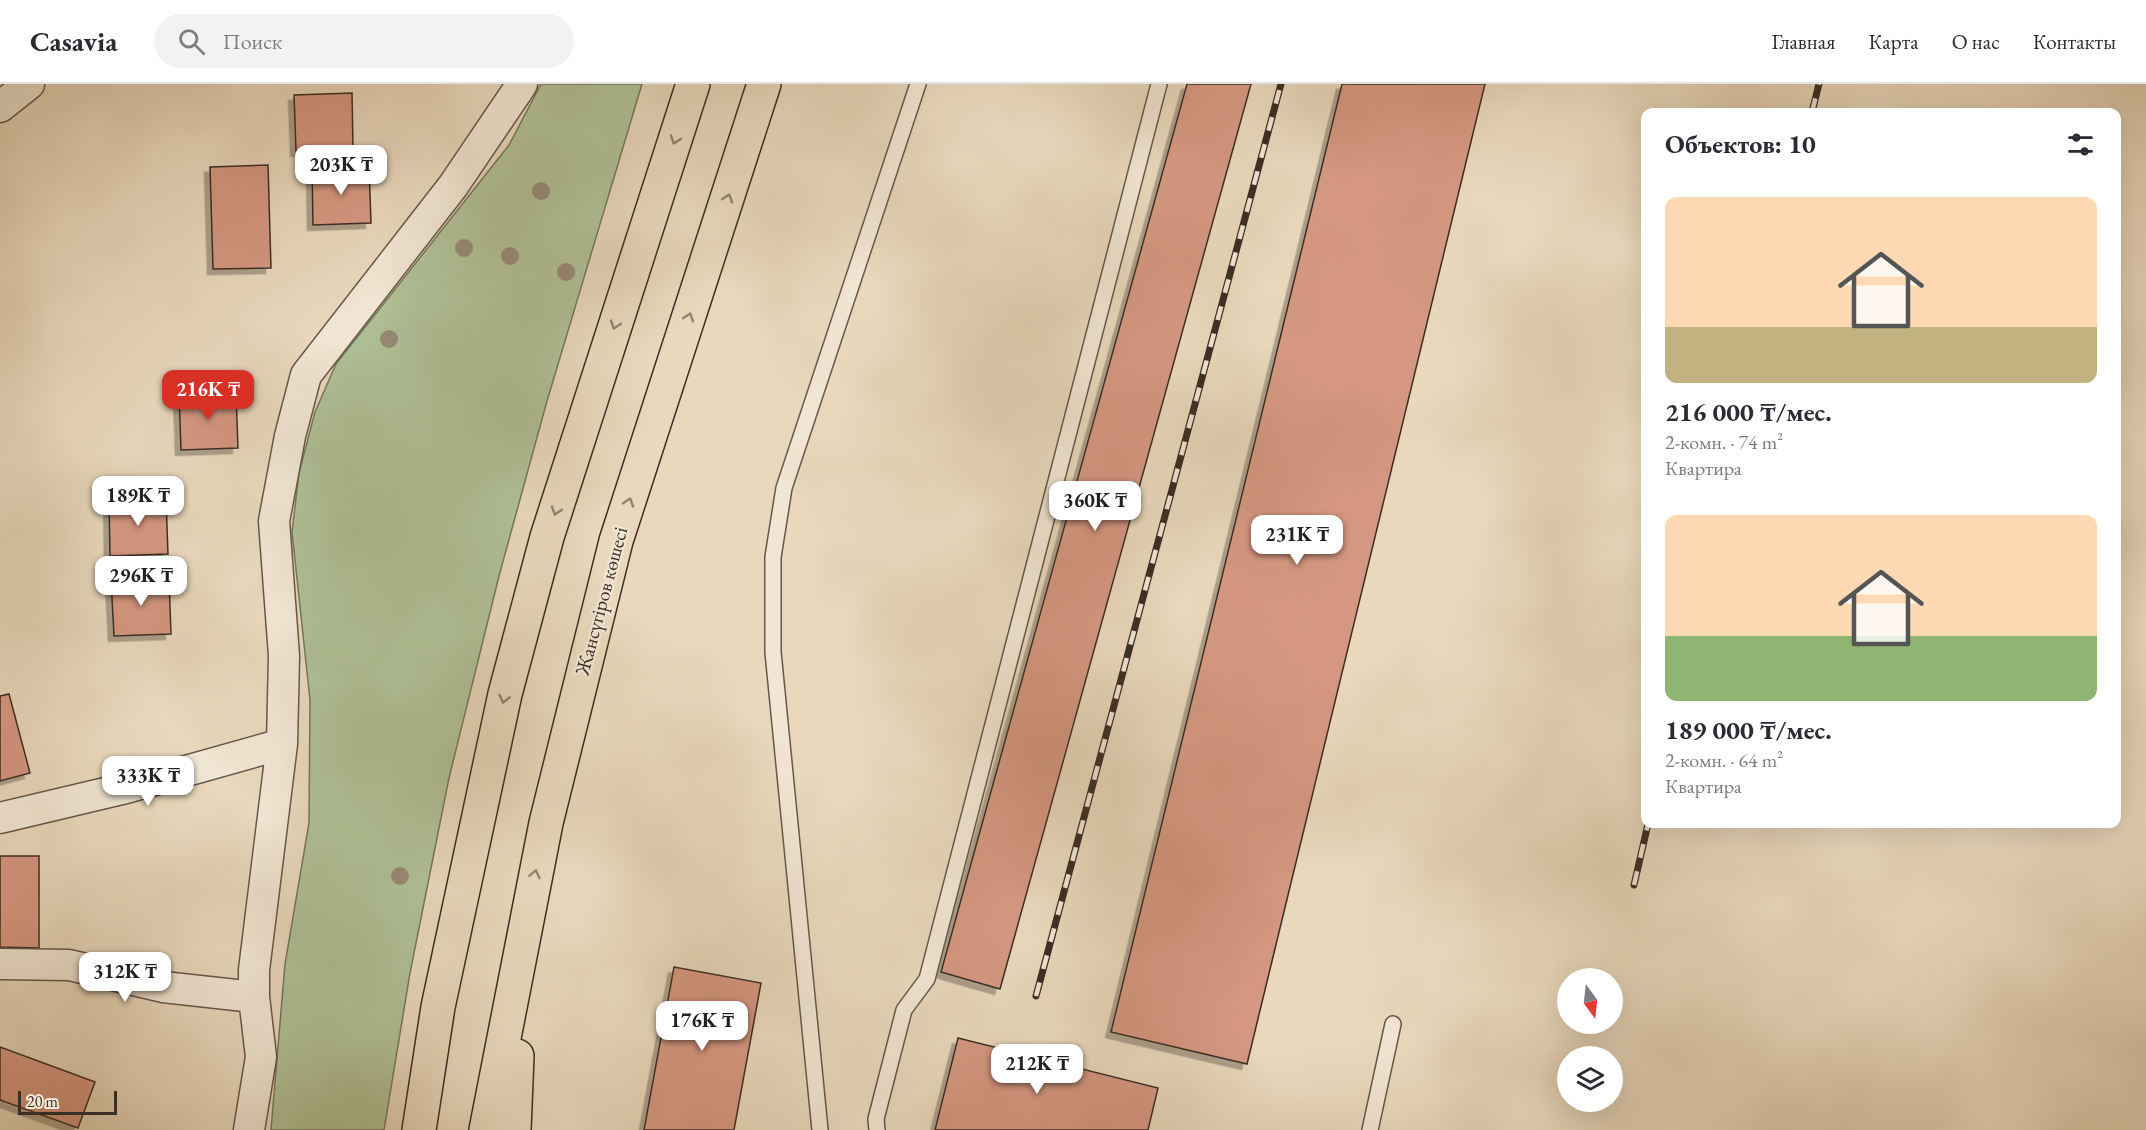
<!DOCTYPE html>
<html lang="ru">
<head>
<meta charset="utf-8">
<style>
  :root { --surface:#fff; --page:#f2f2f3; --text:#2b2b33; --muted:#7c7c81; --line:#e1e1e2; --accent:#d93025 }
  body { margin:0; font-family:"EB Garamond",serif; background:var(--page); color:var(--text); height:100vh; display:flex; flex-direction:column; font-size:22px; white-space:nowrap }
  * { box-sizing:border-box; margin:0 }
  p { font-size:20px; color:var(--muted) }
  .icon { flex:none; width:33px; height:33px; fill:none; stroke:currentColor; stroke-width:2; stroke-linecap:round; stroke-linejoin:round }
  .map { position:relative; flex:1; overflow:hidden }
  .details { position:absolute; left:1641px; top:24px; width:480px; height:720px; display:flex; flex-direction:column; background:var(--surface); border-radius:12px; box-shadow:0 6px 24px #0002 }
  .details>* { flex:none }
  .needle { width:39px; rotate:165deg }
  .fabs { position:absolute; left:1557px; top:884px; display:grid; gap:12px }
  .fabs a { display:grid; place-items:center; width:66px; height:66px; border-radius:50%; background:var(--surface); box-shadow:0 6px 24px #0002; font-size:30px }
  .scale { position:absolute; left:18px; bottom:15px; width:99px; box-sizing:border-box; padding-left:6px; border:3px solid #3b2e25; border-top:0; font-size:16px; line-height:21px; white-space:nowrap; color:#3b2e25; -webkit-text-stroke:4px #f1e6d3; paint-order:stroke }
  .price { position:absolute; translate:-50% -51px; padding:0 14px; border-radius:12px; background:#fff; color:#222; font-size:20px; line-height:39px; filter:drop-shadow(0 2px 3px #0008) }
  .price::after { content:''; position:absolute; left:50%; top:36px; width:18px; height:14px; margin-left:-9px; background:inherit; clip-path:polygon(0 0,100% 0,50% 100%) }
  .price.active { background:var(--accent); color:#fff }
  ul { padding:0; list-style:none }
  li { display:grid; align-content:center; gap:12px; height:318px; padding:0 24px }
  li span { display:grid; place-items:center; height:186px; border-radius:12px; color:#555 }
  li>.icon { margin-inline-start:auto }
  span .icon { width:108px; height:108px; fill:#fffc; stroke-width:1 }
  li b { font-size:26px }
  h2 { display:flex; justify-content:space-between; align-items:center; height:72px; padding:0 24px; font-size:26px }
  header { display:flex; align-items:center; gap:36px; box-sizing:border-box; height:84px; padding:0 30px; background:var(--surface); border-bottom:2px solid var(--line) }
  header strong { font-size:28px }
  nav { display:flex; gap:33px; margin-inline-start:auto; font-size:21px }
  .search { width:420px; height:54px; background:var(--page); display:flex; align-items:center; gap:15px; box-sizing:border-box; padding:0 21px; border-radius:33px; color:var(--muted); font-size:22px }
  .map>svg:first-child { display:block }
  .green { fill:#b0c096; stroke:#76775e; stroke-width:1.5 }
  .building { fill:#d59781; stroke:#3b2e25; stroke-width:1.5; filter:url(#shadow) }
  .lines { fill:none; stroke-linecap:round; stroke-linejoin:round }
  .lane-casing { stroke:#66584b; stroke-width:18 }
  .street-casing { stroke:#66584b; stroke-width:33 }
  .primary-casing { stroke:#3b2e25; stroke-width:36 }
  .lane { stroke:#f1e6d3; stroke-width:15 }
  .street { stroke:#f1e6d3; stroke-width:30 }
  .primary { stroke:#e9d8bc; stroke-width:33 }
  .rail-casing { stroke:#3b2e25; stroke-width:7 }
  .rail { stroke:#f1e6d3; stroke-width:4.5; stroke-dasharray:14; stroke-linecap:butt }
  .tree { fill:#968a76 }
  .oneway { stroke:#928370 }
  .labels { text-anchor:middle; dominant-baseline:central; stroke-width:4.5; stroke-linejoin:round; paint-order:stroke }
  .street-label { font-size:20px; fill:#3b2e25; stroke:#f1e6d3 }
</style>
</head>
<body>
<header>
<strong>Casavia</strong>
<div class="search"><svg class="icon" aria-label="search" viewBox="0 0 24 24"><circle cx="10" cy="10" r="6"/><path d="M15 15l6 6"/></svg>Поиск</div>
<nav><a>Главная</a><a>Карта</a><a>О нас</a><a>Контакты</a></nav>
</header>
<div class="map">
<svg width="2146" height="1046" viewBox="0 0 2146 1046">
  <defs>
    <filter id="shadow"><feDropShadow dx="-5.5" dy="5.5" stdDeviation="0" flood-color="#0004"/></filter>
  </defs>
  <rect width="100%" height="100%" fill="#e9d8bc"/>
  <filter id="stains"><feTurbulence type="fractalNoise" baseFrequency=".00333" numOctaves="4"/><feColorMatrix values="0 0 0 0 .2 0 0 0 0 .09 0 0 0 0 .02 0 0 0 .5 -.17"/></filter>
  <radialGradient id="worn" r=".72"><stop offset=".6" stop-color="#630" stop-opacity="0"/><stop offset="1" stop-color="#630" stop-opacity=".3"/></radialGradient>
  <path class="green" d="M 541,0 L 642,0 L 547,317 L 499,492 L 449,694 L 410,889 L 384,1046 L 271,1046 L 285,880 L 309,739 L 310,616 L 292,448 L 299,389 L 315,328 L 336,280 L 509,61 Z"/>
  <path class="building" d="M 1187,0 L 1251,0 L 1000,905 L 941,888 Z
    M 1342,0 L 1485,0 L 1247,980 L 1111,948 Z
    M 352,9 L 353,65 L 296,67 L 294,11 Z
    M 268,81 L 271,184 L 213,185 L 210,83 Z
    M 369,82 L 371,139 L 313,141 L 312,85 Z
    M 236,308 L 238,364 L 181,366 L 179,310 Z
    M 166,414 L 168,470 L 110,472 L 109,416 Z
    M 169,494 L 171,550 L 114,552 L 111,496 Z
    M 9,610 L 30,689 L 0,697 L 0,612 Z
    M 0,772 L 39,772 L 39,864 L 0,863 Z
    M 674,883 L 761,899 L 734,1046 L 644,1046 Z
    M 958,954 L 1158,1004 L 1148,1046 L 935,1046 Z
    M 0,963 L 95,998 L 78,1044 L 0,1016 Z"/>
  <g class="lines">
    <defs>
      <path id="lane" d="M 820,1046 L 773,568 L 773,473 L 784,404 L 918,0
        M 877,1046 L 876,1035 L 904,926 L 927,895 L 1159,0
        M 1370,1046 L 1393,940"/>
      <path id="street" d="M 0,23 L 29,0
        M 0,734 L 122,705 L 282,660
        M 0,880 L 69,881 L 163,903 L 254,913
        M 249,1046 L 261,973 L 254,913 L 254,886 L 282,660 L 284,572 L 274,437 L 290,352 L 306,291 L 453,102 L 522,0"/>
      <path id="primary" d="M 419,1046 L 438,923 L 505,610 L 547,453 L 693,0
        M 486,1046 L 546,739 L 616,457 L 764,0
        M 514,1046 L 517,972"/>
    </defs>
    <use href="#lane" class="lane-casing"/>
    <use href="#street" class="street-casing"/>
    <use href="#primary" class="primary-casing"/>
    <use href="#lane" class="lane"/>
    <use href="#street" class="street"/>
    <use href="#primary" class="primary"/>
    <defs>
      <path id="rail" d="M 1812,28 L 1819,0
        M 1634,801 L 1648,740
        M 1036,912 L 1281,0"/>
    </defs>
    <use href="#rail" class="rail-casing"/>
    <use href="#rail" class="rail"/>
  </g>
  <g class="tree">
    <circle cx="541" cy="107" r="9"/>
    <circle cx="464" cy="164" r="9"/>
    <circle cx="510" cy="172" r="9"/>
    <circle cx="566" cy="188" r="9"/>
    <circle cx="389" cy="255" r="9"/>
    <circle cx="400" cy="792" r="9"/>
  </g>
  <defs><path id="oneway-chevron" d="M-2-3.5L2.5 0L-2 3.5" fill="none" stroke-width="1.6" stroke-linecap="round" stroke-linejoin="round" transform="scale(1.5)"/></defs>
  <g class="oneway">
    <use href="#oneway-chevron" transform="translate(675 56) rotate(108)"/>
    <use href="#oneway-chevron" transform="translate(728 114) rotate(-72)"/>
    <use href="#oneway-chevron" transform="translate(689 233) rotate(-72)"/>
    <use href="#oneway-chevron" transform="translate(615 241) rotate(108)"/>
    <use href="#oneway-chevron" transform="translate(629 418) rotate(-72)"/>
    <use href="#oneway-chevron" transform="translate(556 427) rotate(108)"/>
    <use href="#oneway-chevron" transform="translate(504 615) rotate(103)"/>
    <use href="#oneway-chevron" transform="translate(535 790) rotate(-78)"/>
  </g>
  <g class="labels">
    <g class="street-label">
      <text transform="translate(601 517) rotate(-75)">Жансүгіров көшесі</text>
    </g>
  </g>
  <rect width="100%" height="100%" filter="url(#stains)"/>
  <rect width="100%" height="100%" fill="url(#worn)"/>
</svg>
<div class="fabs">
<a><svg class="needle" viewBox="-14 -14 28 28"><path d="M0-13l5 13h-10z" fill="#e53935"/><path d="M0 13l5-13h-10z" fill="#7c7c81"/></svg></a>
<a><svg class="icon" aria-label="layers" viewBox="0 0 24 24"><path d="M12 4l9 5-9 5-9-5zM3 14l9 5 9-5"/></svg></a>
</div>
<div class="scale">20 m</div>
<b class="price" style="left:341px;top:112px">203K ₸</b>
<b class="price active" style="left:208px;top:337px">216K ₸</b>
<b class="price" style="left:138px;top:443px">189K ₸</b>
<b class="price" style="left:1095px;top:448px">360K ₸</b>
<b class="price" style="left:1297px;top:482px">231K ₸</b>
<b class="price" style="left:141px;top:523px">296K ₸</b>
<b class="price" style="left:148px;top:723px">333K ₸</b>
<b class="price" style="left:125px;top:919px">312K ₸</b>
<b class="price" style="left:702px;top:968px">176K ₸</b>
<b class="price" style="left:1037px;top:1011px">212K ₸</b>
<section class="details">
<h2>Объектов: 10<svg class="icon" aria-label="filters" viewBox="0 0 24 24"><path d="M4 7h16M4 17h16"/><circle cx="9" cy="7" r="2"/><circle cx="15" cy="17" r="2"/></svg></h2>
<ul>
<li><span style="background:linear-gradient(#ffd9b3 70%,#c2b280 0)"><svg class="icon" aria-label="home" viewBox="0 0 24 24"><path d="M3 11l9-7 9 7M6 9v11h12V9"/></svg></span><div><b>216 000 ₸/мес.</b><p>2-комн. · 74 m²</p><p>Квартира</p></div></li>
<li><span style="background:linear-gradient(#ffd9b3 65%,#8fb573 0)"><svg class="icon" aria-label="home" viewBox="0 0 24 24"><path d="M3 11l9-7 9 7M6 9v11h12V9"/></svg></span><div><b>189 000 ₸/мес.</b><p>2-комн. · 64 m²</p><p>Квартира</p></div></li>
</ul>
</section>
</div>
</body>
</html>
